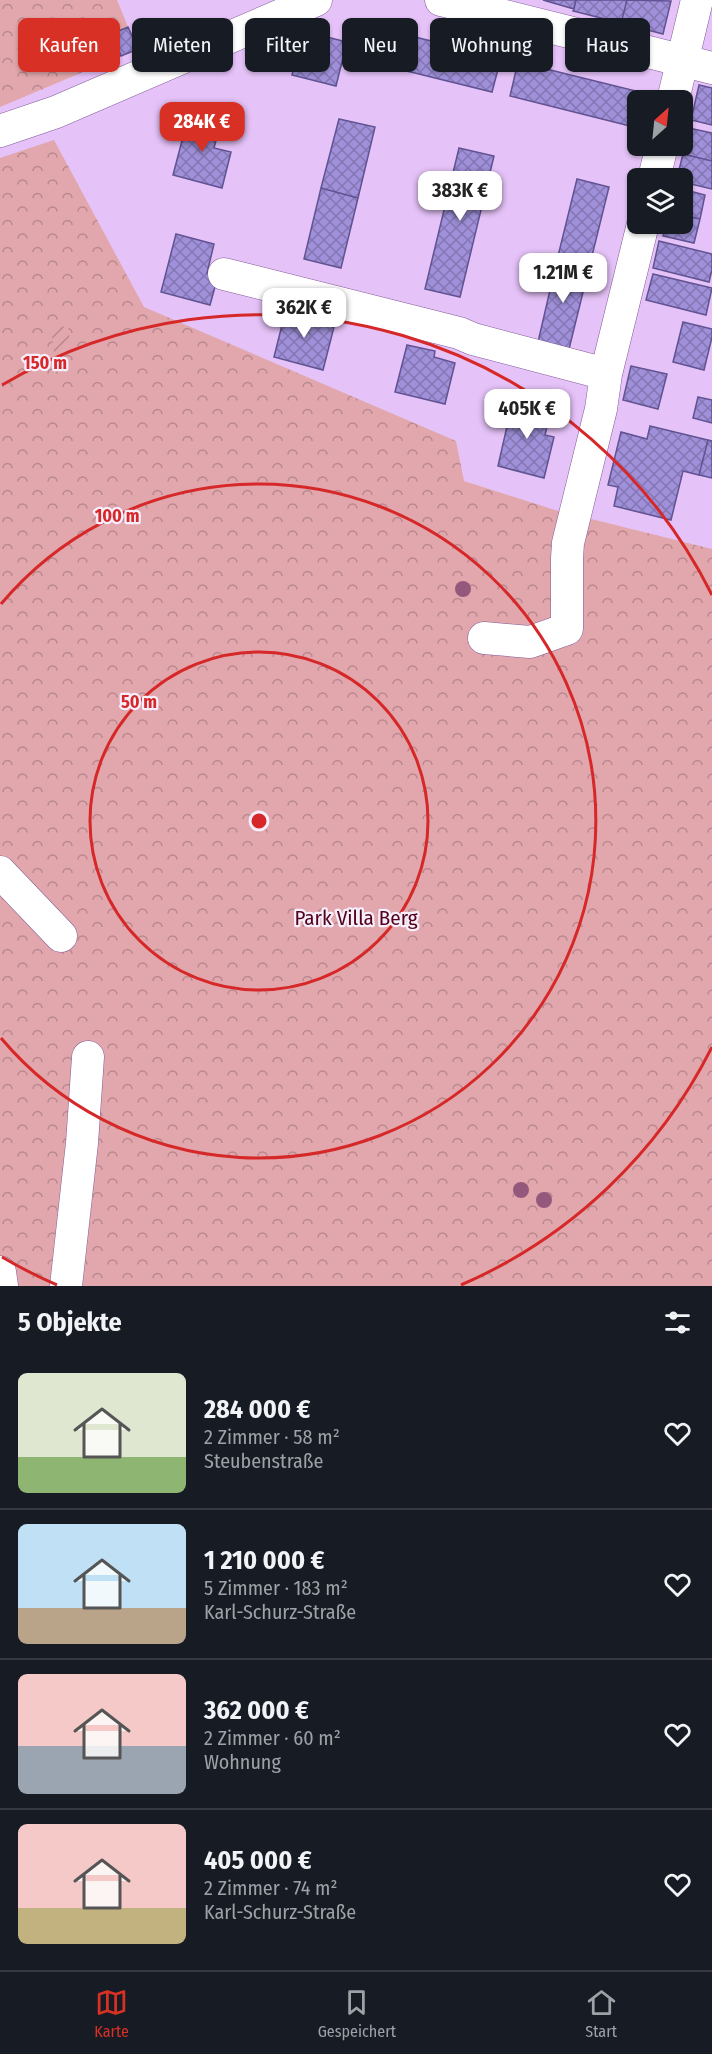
<!DOCTYPE html>
<html lang="de">
<head>
<meta charset="utf-8">
<style>
  :root { --surface:#171b24; --page:#20242c; --text:#f1f3f6; --muted:#9ea1a6; --line:#363941; --accent:#d93025 }
  body { margin:0; font-family:"Fira Sans Condensed",sans-serif; background:var(--page); color:var(--text); height:100vh; display:flex; flex-direction:column; font-size:22px; white-space:nowrap }
  * { box-sizing:border-box; margin:0 }
  p { font-size:20px; color:var(--muted) }
  .icon { flex:none; width:33px; height:33px; fill:none; stroke:currentColor; stroke-width:2; stroke-linecap:round; stroke-linejoin:round }
  .map { position:relative; height:1286px; overflow:hidden }
  .details { display:flex; flex-direction:column; background:var(--surface); flex:1 }
  .details>* { flex:none }
  .top-card { position:absolute; left:18px; top:18px; width:676px; height:54px; display:flex; gap:12px }
  .needle { width:39px; rotate:27deg }
  .tools { position:absolute; left:627px; top:90px; display:grid; gap:12px }
  .tools a { display:grid; place-items:center; width:66px; height:66px; border-radius:9px; background:var(--surface); box-shadow:0 2px 4px #0004; font-size:30px }
  .price { position:absolute; translate:-50% -51px; padding:0 14px; border-radius:12px; background:#fff; color:#222; font-size:20px; line-height:39px; filter:drop-shadow(0 2px 3px #0008) }
  .price::after { content:''; position:absolute; left:50%; top:36px; width:18px; height:14px; margin-left:-9px; background:inherit; clip-path:polygon(0 0,100% 0,50% 100%) }
  .price.on { background:var(--accent); color:#fff }
  ul { padding:0; list-style:none }
  li { display:flex; align-items:center; gap:18px; height:150px; padding:0 18px }
  li+li { border-top:2px solid var(--line) }
  li span { display:grid; place-items:center; flex:none; width:168px; height:120px; border-radius:9px; color:#555 }
  li>.icon { margin-inline-start:auto }
  span .icon { width:72px; height:72px; fill:#fffc; stroke-width:1 }
  li b { font-size:26px }
  h2 { display:flex; justify-content:space-between; align-items:center; height:72px; padding:0 18px; font-size:26px }
  .pill { padding:0 21px; border-radius:9px; background:var(--surface); box-shadow:0 2px 4px #0004; font-size:21px; line-height:54px }
  .pill.on { background:var(--accent); color:#fff }
  .tabs { display:flex; justify-content:space-around; align-items:center; height:84px; border-top:2px solid var(--line); background:var(--surface); font-size:16px; color:var(--muted) }
  .tabs a { display:grid; justify-items:center; gap:3px }
  .tabs .on { color:var(--accent) }
  .map>svg:first-child { display:block }
  .forest { fill:url(#forest-crowns) }
  .garden { fill:url(#garden-furrows) }
  .building { fill:url(#building-cross-hatch); stroke:#615292; stroke-width:1.5 }
  .lines { fill:none; stroke-linecap:round; stroke-linejoin:round }
  .minor-casing { stroke:#835b98; stroke-width:33 }
  .minor { stroke:#fff; stroke-width:32 }
  .tree { fill:#94587d }
  .ring { fill:none; stroke:#d62828; stroke-width:3 }
  .labels { text-anchor:middle; dominant-baseline:central; stroke-width:4.5; stroke-linejoin:round; paint-order:stroke }
  .park-label { font-size:21px; fill:#520219; stroke:#f7eefc }
  .centre { fill:#d62828; stroke:#f7eefc; stroke-width:3 }
  .ring-label { font-size:18px; text-anchor:middle; font-weight:bold; fill:#d62828; stroke:#f7eefc; stroke-width:4.5; stroke-linejoin:round; paint-order:stroke }
</style>
</head>
<body>
<div class="map">
<svg width="712" height="1286" viewBox="0 0 712 1286">
  <defs>
    <pattern id="forest-crowns" width="20" height="18" patternUnits="userSpaceOnUse" patternTransform="scale(1.5)"><rect width="20" height="18" fill="#e1a7ac"/><path d="M2 6a3 3 0 1 1 6 0M12 15a3 3 0 1 1 6 0" fill="none" stroke="#b8888e"/></pattern>
    <pattern id="garden-furrows" width="10" height="10" patternUnits="userSpaceOnUse" patternTransform="scale(1.5)"><rect width="10" height="10" fill="#e1a7ac"/><path d="M-1 1l2-2M0 10L10 0M9 11l2-2" fill="none" stroke="#b8888e"/></pattern>
    <pattern id="building-cross-hatch" width="8" height="8" patternUnits="userSpaceOnUse" patternTransform="scale(1.5)"><rect width="8" height="8" fill="#9f90d9"/><path d="M0 0l8 8M0 8l8-8" fill="none" stroke="#8376b2"/></pattern>
  </defs>
  <rect width="100%" height="100%" fill="#e5c2f8"/>
  <path class="forest" d="M 0,0 L 117,0 L 128,27 L 121,56 L 0,107 Z
    M 54,140 L 144,307 L 456,441 L 464,481 L 555,510 L 712,549 L 712,1286 L 0,1286 L 0,158 Z"/>
  <path class="garden" d="M 68,326 L 71,349 L 54,352 L 51,328 Z"/>
  <path class="building" d="M 543,0 L 576,0 L 574,9 Z
    M 576,0 L 627,0 L 621,23 L 573,11 Z
    M 627,0 L 671,1 L 663,34 L 621,23 Z
    M 370,26 L 501,58 L 492,92 L 362,60 Z
    M 128,27 L 138,49 L 121,56 L 112,34 Z
    M 303,31 L 347,42 L 336,86 L 292,75 Z
    M 518,62 L 648,94 L 647,100 L 638,100 L 638,128 L 510,96 Z
    M 699,85 L 712,88 L 712,125 L 691,120 Z
    M 189,114 L 221,122 L 214,148 L 231,152 L 222,188 L 173,175 Z
    M 339,119 L 375,127 L 358,198 L 321,188 Z
    M 689,128 L 712,133 L 712,161 L 683,154 Z
    M 459,148 L 494,156 L 460,297 L 425,289 Z
    M 683,154 L 712,161 L 712,189 L 682,182 L 682,178 L 677,178 Z
    M 577,179 L 609,187 L 589,268 L 557,260 Z
    M 321,188 L 358,198 L 341,268 L 304,259 Z
    M 682,189 L 705,195 L 700,219 L 682,215 Z
    M 682,215 L 700,219 L 694,243 L 663,236 L 666,224 L 682,224 Z
    M 176,234 L 214,244 L 207,273 L 218,276 L 210,305 L 161,292 Z
    M 659,241 L 712,254 L 712,270 L 709,282 L 653,268 Z
    M 557,260 L 589,268 L 569,349 L 538,342 Z
    M 653,274 L 712,288 L 706,315 L 646,300 Z
    M 286,309 L 301,313 L 302,309 L 321,314 L 319,323 L 334,327 L 323,370 L 274,357 Z
    M 683,322 L 712,329 L 712,337 L 704,370 L 673,362 Z
    M 407,345 L 435,351 L 434,357 L 455,363 L 445,404 L 395,392 Z
    M 631,366 L 667,374 L 658,409 L 623,400 Z
    M 698,397 L 712,400 L 712,423 L 693,418 Z
    M 513,400 L 551,409 L 545,435 L 554,437 L 544,478 L 498,466 Z
    M 650,426 L 708,440 L 699,475 L 683,471 L 671,520 L 614,506 L 618,487 L 608,485 L 621,432 L 647,439 Z
    M 708,440 L 712,441 L 712,478 L 699,475 Z"/>
  <g class="lines">
    <defs>
      <path id="minor" d="M 441,0 L 712,68
        M 673,100 L 697,0
        M 0,131 L 56,112 L 316,0
        M 654,178 L 662,146
        M 224,274 L 459,333 L 473,339 L 606,374
        M 484,638 L 530,642 L 567,629 L 567,558 L 568,543 L 601,409 L 606,374 L 643,224
        M 0,872 L 61,936
        M 0,1272 L 2,1286
        M 66,1286 L 82,1143 L 88,1057"/>
    </defs>
    <use href="#minor" class="minor-casing"/>
    <use href="#minor" class="minor"/>
  </g>
  <g class="tree">
    <circle cx="463" cy="589" r="8"/>
    <circle cx="521" cy="1190" r="8"/>
    <circle cx="544" cy="1200" r="8"/>
  </g>
  <g class="ring">
    <circle cx="259" cy="821" r="169"/>
    <path d="M1 604A337 337 0 1 1 1 1038"/>
    <path d="M712 1047A506 506 0 0 1 461 1285M57 1285A506 506 0 0 1 2 1257M2 385A506 506 0 0 1 712 595"/>
  </g>
  <g class="labels">
    <g class="park-label">
      <text x="356" y="918">Park Villa Berg</text>
    </g>
  </g>
  <circle cx="259" cy="821" r="9" class="centre"/>
  <g class="ring-label">
    <text x="45" y="369">150 m</text>
    <text x="117" y="522">100 m</text>
    <text x="139" y="708">50 m</text>
  </g>
</svg>
<div class="tools">
<a><svg class="needle" viewBox="-14 -14 28 28"><path d="M0-13l5 13h-10z" fill="#e53935"/><path d="M0 13l5-13h-10z" fill="#9ea1a6"/></svg></a>
<a><svg class="icon" aria-label="layers" viewBox="0 0 24 24"><path d="M12 4l9 5-9 5-9-5zM3 14l9 5 9-5"/></svg></a>
</div>
<b class="price on" style="left:202px;top:153px">284K €</b>
<b class="price" style="left:460px;top:222px">383K €</b>
<b class="price" style="left:563px;top:304px">1.21M €</b>
<b class="price" style="left:304px;top:339px">362K €</b>
<b class="price" style="left:527px;top:440px">405K €</b>
<div class="top-card">
<a class="pill on">Kaufen</a>
<a class="pill">Mieten</a>
<a class="pill">Filter</a>
<a class="pill">Neu</a>
<a class="pill">Wohnung</a>
<a class="pill">Haus</a>
</div>
</div>
<section class="details">
<h2>5 Objekte<svg class="icon" aria-label="filters" viewBox="0 0 24 24"><path d="M4 7h16M4 17h16"/><circle cx="9" cy="7" r="2"/><circle cx="15" cy="17" r="2"/></svg></h2>
<ul>
<li><span style="background:linear-gradient(#dfe7d0 70%,#8fb573 0)"><svg class="icon" aria-label="home" viewBox="0 0 24 24"><path d="M3 11l9-7 9 7M6 9v11h12V9"/></svg></span><div><b>284 000 €</b><p>2 Zimmer · 58 m²</p><p>Steubenstraße</p></div><svg class="icon" aria-label="heart" viewBox="0 0 24 24"><path d="M12 20l-8-8c-3-5 5-10 8-4 3-6 11-1 8 4z"/></svg></li>
<li><span style="background:linear-gradient(#bfe0f5 70%,#b9a48a 0)"><svg class="icon" aria-label="home" viewBox="0 0 24 24"><path d="M3 11l9-7 9 7M6 9v11h12V9"/></svg></span><div><b>1 210 000 €</b><p>5 Zimmer · 183 m²</p><p>Karl-Schurz-Straße</p></div><svg class="icon" aria-label="heart" viewBox="0 0 24 24"><path d="M12 20l-8-8c-3-5 5-10 8-4 3-6 11-1 8 4z"/></svg></li>
<li><span style="background:linear-gradient(#f6c9c9 60%,#9aa5b1 0)"><svg class="icon" aria-label="home" viewBox="0 0 24 24"><path d="M3 11l9-7 9 7M6 9v11h12V9"/></svg></span><div><b>362 000 €</b><p>2 Zimmer · 60 m²</p><p>Wohnung</p></div><svg class="icon" aria-label="heart" viewBox="0 0 24 24"><path d="M12 20l-8-8c-3-5 5-10 8-4 3-6 11-1 8 4z"/></svg></li>
<li><span style="background:linear-gradient(#f6c9c9 70%,#c2b280 0)"><svg class="icon" aria-label="home" viewBox="0 0 24 24"><path d="M3 11l9-7 9 7M6 9v11h12V9"/></svg></span><div><b>405 000 €</b><p>2 Zimmer · 74 m²</p><p>Karl-Schurz-Straße</p></div><svg class="icon" aria-label="heart" viewBox="0 0 24 24"><path d="M12 20l-8-8c-3-5 5-10 8-4 3-6 11-1 8 4z"/></svg></li>
</ul>
</section>
<nav class="tabs">
<a class="on"><svg class="icon" aria-label="map" viewBox="0 0 24 24"><path d="M3 6l6-2 6 2 6-2v14l-6 2-6-2-6 2zM9 4v14M15 6v14"/></svg>Karte</a>
<a><svg class="icon" aria-label="saved" viewBox="0 0 24 24"><path d="M7 4h10v16l-5-4-5 4z"/></svg>Gespeichert</a>
<a><svg class="icon" aria-label="home" viewBox="0 0 24 24"><path d="M3 11l9-7 9 7M6 9v11h12V9"/></svg>Start</a>
</nav>
</body>
</html>
